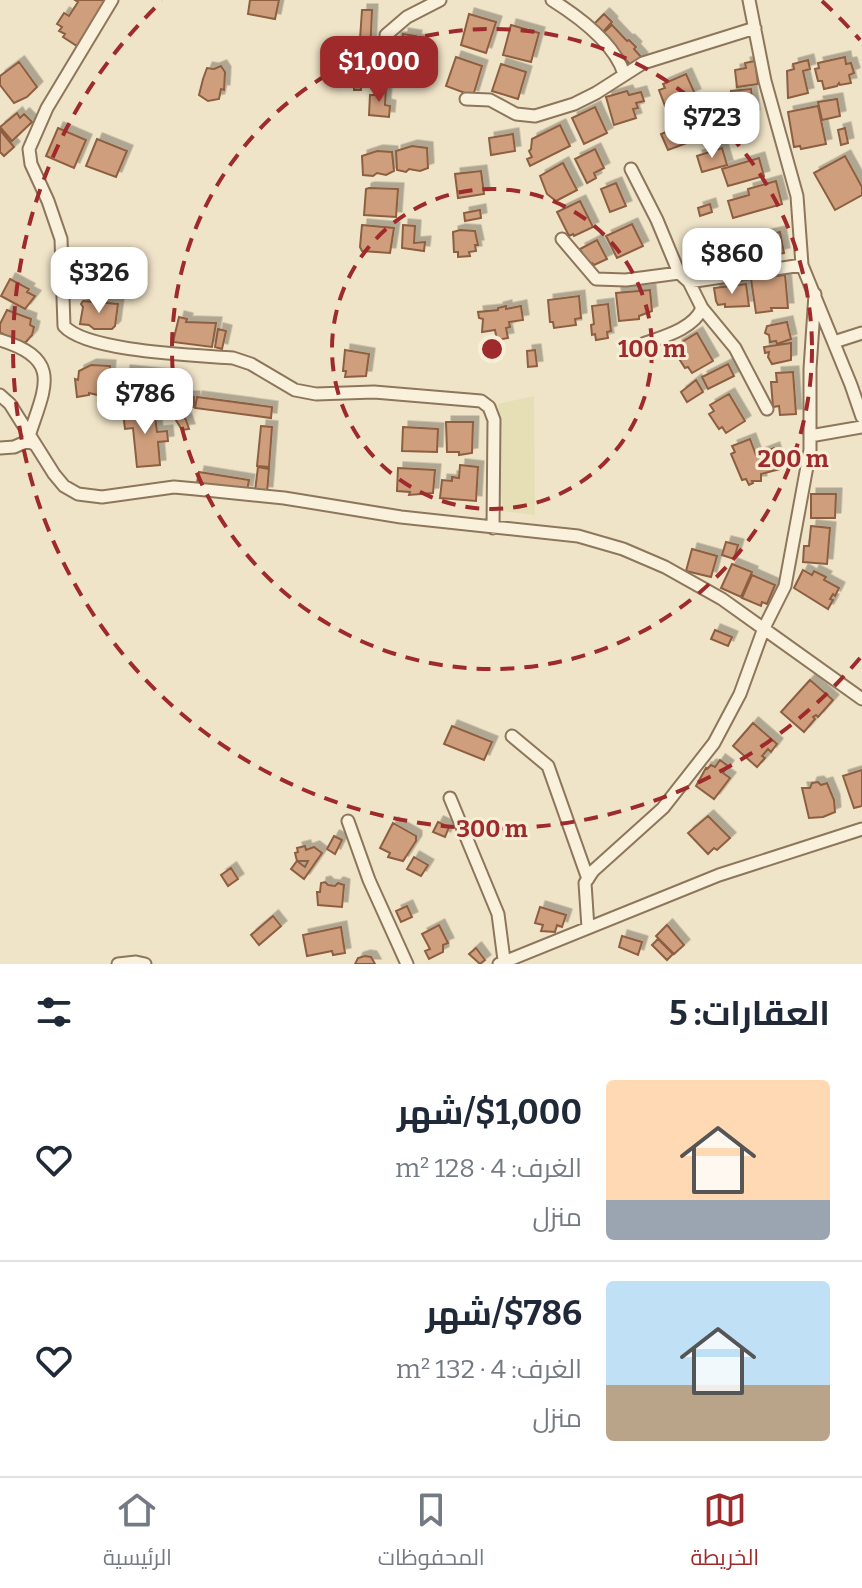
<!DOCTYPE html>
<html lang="ar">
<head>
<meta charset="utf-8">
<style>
  :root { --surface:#fff; --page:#f6f6f7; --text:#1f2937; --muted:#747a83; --line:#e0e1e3; --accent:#9e2a2b }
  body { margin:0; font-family:Bitter,Cairo,serif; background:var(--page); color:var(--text); direction:rtl; height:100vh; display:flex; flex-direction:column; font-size:30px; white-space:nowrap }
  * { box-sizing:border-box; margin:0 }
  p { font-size:26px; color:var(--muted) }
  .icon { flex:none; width:44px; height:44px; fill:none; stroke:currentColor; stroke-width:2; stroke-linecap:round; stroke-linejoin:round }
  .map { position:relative; height:964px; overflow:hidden; direction:ltr }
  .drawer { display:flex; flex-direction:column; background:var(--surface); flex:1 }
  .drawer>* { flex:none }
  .price { position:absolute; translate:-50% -68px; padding:0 18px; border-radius:16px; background:#fff; color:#222; font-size:26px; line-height:52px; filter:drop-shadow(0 2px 4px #0008) }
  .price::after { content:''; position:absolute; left:50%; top:48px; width:24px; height:18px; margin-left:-12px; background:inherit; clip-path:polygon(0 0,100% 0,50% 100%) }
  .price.current { background:var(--accent); color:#fff }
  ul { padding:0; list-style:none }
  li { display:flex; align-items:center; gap:24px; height:200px; padding:0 32px }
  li+li { border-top:2px solid var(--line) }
  li span { display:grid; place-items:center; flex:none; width:224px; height:160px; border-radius:8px; color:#555 }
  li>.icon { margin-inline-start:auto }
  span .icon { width:96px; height:96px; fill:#fffc; stroke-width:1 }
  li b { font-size:34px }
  h2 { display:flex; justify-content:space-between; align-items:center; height:96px; padding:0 32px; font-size:34px }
  .tabs { display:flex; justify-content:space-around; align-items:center; height:112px; border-top:2px solid var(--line); background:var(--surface); font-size:22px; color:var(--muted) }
  .tabs a { display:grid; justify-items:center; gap:4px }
  .tabs .current { color:var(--accent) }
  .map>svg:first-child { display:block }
  .farmland { fill:#e6deb5 }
  .building { fill:#cf9f7d; stroke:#8d5f41; stroke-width:2; filter:url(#shadow) }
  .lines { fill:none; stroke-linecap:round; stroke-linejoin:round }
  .minor-casing { stroke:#8d765c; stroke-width:15 }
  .minor { stroke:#faf1dc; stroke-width:11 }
  .ring { fill:none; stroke:#9e2a2b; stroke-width:4; stroke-dasharray:14 10 }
  .centre { fill:#9e2a2b; stroke:#f7eed8; stroke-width:4 }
  .ring-label { font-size:24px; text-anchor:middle; font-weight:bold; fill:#9e2a2b; stroke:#f7eed8; stroke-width:6; stroke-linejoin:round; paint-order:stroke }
</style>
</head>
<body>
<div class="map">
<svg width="862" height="964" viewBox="0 0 862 964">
  <defs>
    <filter id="shadow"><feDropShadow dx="5.5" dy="-5.5" stdDeviation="0" flood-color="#0004"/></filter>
  </defs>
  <rect width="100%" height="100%" fill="#f0e4c8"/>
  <path class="farmland" d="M 534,396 L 535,515 L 502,511 L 498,404 Z"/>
  <path class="building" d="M 75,0 L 107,0 L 77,46 L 63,37 L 65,34 L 59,31 L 62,27 L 57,24 L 64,13 L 69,16 L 78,2 Z
    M 250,0 L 279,0 L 275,19 L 248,14 Z
    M 362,10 L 372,10 L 370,54 L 359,54 Z
    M 469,14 L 496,22 L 486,53 L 461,45 Z
    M 604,14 L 612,22 L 602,33 L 593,25 Z
    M 511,25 L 539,33 L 531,62 L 503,55 Z
    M 612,25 L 627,41 L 629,40 L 636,47 L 634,49 L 642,58 L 632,67 L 603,33 Z
    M 403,34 L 416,36 L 415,40 L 421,41 L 421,48 L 425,54 L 420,63 L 414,62 L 413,65 L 400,64 L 401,60 L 393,59 L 394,53 L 390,53 L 392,42 L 395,43 L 396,38 L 403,38 Z
    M 456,57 L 482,66 L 473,96 L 446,86 Z
    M 845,57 L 846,64 L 851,63 L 854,73 L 849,75 L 851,83 L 840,85 L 839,83 L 837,86 L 824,89 L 822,81 L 818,81 L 815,69 L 819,68 L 818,63 Z
    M 808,60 L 810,69 L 803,71 L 808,93 L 788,98 L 787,71 L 794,69 L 793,64 Z
    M 755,61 L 758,84 L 737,87 L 735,70 L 746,68 L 745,63 Z
    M 19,62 L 37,87 L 27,97 L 14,103 L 0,85 L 0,76 Z
    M 346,63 L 373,65 L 371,86 L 361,86 L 361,90 L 354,90 L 354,85 L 345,85 Z
    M 501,64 L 526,72 L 518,99 L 492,91 Z
    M 221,66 L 225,72 L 224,90 L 221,89 L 219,99 L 208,101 L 199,95 L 203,79 L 207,68 L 214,69 Z
    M 686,74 L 695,94 L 665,106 L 659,90 L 665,88 L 663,84 Z
    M 375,88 L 386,88 L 385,105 L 390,106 L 389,117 L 369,115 L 370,95 L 375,95 Z
    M 751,89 L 754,115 L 734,117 L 731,91 Z
    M 627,91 L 629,95 L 641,92 L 644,101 L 636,103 L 638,108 L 633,109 L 636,118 L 614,125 L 606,97 Z
    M 837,99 L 840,116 L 822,120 L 818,102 Z
    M 708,104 L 717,127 L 695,135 L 691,125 L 679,126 L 675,117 Z
    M 818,106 L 826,144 L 801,149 L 800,146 L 794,147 L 788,112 Z
    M 595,107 L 607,133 L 584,144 L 572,118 Z
    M 17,113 L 20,118 L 24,114 L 32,122 L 12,141 L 0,127 Z
    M 560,125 L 570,146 L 530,166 L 527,159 L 532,157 L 529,151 L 531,149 L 532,139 Z
    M 681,126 L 687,143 L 668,150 L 661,134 Z
    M 58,128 L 86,140 L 74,168 L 46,156 Z
    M 845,128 L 848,143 L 841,145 L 838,130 Z
    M 0,130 L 14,147 L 4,156 L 0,152 Z
    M 513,134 L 515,151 L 491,155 L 489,138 Z
    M 97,139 L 127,151 L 116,177 L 86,166 Z
    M 412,146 L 427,148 L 428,168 L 420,171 L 409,169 L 406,172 L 397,170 L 396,151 Z
    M 722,148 L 727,165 L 702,172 L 697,156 Z
    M 595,149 L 604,168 L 594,173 L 596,178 L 587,183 L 575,159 Z
    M 377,151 L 392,152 L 394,171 L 386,175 L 377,173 L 373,176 L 363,175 L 362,156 Z
    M 845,156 L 862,187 L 862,195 L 835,210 L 814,173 Z
    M 759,158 L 764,176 L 728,186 L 722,169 Z
    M 563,163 L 577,190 L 556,201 L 547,194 L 540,176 Z
    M 481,171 L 484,194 L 458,198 L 455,174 Z
    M 776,181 L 782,204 L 733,218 L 728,201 L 749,195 L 748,189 Z
    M 616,183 L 626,206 L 610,212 L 601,189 Z
    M 369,188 L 398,189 L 396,217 L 364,215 L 366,189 Z
    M 580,201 L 593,227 L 574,236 L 573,234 L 569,236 L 557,212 Z
    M 710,204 L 712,212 L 700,216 L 698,208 Z
    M 480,210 L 481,218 L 465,221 L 464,213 Z
    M 632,224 L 643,246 L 617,258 L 606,236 Z
    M 362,225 L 394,228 L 390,253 L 362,251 L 360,247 Z
    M 403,225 L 415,226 L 414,243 L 425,242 L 424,251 L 402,248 Z
    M 460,230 L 475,231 L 478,245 L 475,245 L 476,251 L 469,252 L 470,256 L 458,257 L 458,252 L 454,252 L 453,232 Z
    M 780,232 L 784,253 L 747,261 L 743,240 Z
    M 597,240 L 607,259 L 594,265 L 592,263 L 588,265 L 580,249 Z
    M 724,241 L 727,262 L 698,267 L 695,246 Z
    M 785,275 L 788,308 L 771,308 L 772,311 L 756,313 L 751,279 Z
    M 10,279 L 29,289 L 27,292 L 35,296 L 25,309 L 1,296 Z
    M 746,284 L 749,306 L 725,307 L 725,304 L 718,305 L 716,301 L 714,288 Z
    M 650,290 L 652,311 L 639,316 L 639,319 L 619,321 L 616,293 Z
    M 579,296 L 581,318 L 575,319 L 576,325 L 554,328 L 553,322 L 550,322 L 548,300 Z
    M 83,301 L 118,304 L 115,326 L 112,329 L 94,329 L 89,325 L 80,324 L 83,307 L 81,304 Z
    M 608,304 L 611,331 L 607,332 L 608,338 L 596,340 L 595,334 L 592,335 L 591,325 L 594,324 L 592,306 Z
    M 506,306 L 506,309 L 521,306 L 523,320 L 509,322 L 510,327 L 506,328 L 508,338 L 497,340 L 495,330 L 482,332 L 483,319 L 479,318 L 478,312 L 498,310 L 498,308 Z
    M 7,310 L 31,319 L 30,325 L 34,327 L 32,335 L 26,342 L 18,343 L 0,332 L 0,324 Z
    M 179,317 L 187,319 L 186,322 L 216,323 L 212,347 L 173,342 Z
    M 787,322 L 791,339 L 777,344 L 776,341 L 770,342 L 769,335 L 765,333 L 767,326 Z
    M 218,329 L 226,331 L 222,349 L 215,347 Z
    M 697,333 L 713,361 L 692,373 L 688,367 L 685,368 L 676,354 L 679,352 L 677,345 Z
    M 791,343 L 791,360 L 772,364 L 768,357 L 769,352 L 765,353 L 764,347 Z
    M 345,350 L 369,354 L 366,376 L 345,377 L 346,371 L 343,371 Z
    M 535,350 L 537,366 L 528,367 L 527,351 Z
    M 728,364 L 734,376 L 708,389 L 702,377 Z
    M 91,365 L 110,366 L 108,392 L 103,392 L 102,396 L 89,393 L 89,395 L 77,397 L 75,379 L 78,380 L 79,371 Z
    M 125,371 L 165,375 L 164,392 L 123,389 Z
    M 793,372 L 796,414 L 780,415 L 779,406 L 773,407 L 771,382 L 777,382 L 776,373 Z
    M 696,380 L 703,392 L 687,402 L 681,392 Z
    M 729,394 L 745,421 L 726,433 L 722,427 L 719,429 L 709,414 L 714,411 L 710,405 Z
    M 168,397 L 194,397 L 194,407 L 168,406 Z
    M 197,397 L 272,407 L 271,418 L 195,408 Z
    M 177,407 L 186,420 L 189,429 L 182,430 L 171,412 Z
    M 154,409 L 157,432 L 167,431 L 168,441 L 158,442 L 160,465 L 137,467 L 133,428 L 125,429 L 123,412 Z
    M 446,422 L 473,422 L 472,453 L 459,455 L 459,452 L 447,452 Z
    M 261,426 L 272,427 L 269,467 L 257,466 Z
    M 403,427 L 438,429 L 437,452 L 402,451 Z
    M 750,439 L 756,455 L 774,448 L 780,469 L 761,474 L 761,481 L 752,481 L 753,483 L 749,485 L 746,479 L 742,480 L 731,454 L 735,452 L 732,446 Z
    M 460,465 L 478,467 L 476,501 L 440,498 L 442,480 L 452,481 L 452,477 L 459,478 Z
    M 258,467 L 269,469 L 267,492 L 255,491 Z
    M 398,468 L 435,470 L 433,493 L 409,495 L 410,492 L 397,491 Z
    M 199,472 L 249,480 L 247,491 L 197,483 Z
    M 811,494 L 836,494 L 835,518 L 811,518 Z
    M 811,526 L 830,528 L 827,564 L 803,562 L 804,546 L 809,546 Z
    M 726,542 L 738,545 L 734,559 L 722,555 Z
    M 692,549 L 717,556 L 711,577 L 686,571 Z
    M 732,564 L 752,572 L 741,597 L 721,588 Z
    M 803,570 L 812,575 L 814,571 L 826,577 L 824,580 L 839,588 L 835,596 L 833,594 L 830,599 L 833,600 L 828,609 L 794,588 Z
    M 752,575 L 775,585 L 767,604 L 762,602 L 761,606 L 742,598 Z
    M 715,630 L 732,637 L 728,646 L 711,639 Z
    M 810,680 L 833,700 L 818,717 L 816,715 L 813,717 L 815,719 L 804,732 L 781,712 Z
    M 753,723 L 777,744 L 771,752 L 768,749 L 762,756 L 765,758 L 757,767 L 733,746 Z
    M 452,726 L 492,742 L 484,760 L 444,744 Z
    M 720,760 L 728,766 L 723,773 L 730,778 L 714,799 L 696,786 L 706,768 L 707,769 L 711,765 L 715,767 Z
    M 862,770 L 862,806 L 854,808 L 843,776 Z
    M 818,782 L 821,785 L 827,783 L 834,800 L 835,812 L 823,817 L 809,818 L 802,788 L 810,788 L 812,783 Z
    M 708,816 L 730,838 L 717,850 L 714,848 L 708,854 L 688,833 Z
    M 438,822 L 449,827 L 445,837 L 433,832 Z
    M 393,823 L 416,836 L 416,841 L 403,861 L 388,857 L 390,853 L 380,848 Z
    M 334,836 L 342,840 L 335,854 L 327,849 Z
    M 305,846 L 306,850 L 314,847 L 322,853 L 304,879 L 291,869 L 297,861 L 305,867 L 308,861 L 297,861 L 295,853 L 298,852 L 297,848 Z
    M 414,857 L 428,865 L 421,876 L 407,869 Z
    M 231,868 L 238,879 L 228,886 L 221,875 Z
    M 325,882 L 328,885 L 335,886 L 338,883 L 344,885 L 342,907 L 318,905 L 317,892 L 320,892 L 321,883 Z
    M 407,906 L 412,917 L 401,922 L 396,911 Z
    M 540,907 L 566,915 L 562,927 L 557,925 L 555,932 L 541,931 L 543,925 L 535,923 Z
    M 273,916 L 281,926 L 259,945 L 251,935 Z
    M 439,925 L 448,943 L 443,945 L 443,952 L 429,959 L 425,951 L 430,949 L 422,934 Z
    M 667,925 L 684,945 L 674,954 L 656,936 Z
    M 341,927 L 345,953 L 333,955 L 332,951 L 307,956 L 303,935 Z
    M 622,936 L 642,942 L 638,955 L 619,947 Z
    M 658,939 L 673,954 L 667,960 L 652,945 Z
    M 476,948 L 485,960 L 480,964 L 469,954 Z
    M 365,956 L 371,957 L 375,964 L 355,964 L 358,958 Z"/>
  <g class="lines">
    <defs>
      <path id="minor" d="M 112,0 L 47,108 L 29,149 L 31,164 L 48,201 L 61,239 L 64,326 C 87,352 197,355 233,358 L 251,364 L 295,390 L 316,394 L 374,392 L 481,401 L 489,407 L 494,420 L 493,528
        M 552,0 C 579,17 615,44 624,74
        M 749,0 L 765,81 L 797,196 L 802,265 L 851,385 L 862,417
        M 386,35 L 407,17 L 440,0
        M 466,99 L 490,100 L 516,114 L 535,116 L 574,104 L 596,93 L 643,63 L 755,28
        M 631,169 L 657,220 L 679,273
        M 562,239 L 596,279 L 626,280 L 679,273 L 689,282 L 802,265
        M 702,308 L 735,348 L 767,409
        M 0,340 C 63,359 45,387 29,436
        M 834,342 L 862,333
        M 643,344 C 662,337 694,329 702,308 L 689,282
        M 0,395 L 10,404 L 54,474 L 64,486 L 78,494 L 102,497 L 174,487 L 196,489 L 284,498 L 401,517 L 578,536 L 623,549 L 665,567 L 722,599 L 862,699
        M 810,436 L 862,427
        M 0,448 L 14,447 L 28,441 L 34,444
        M 512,736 L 548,766 L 588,879
        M 450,798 L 498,914 L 504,960
        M 348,821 L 369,880 L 407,964
        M 588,928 L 585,883 L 593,871 L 663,808 L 714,743 L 740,694 L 764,628 L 785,586 L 810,450 L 810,369 L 815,294
        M 118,964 L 136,962 L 145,964
        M 499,964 L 719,875 L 862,829"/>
    </defs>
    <use href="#minor" class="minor-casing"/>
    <use href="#minor" class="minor"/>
  </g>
  <g class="ring">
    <circle cx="492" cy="349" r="160"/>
    <circle cx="492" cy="349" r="320"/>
    <path d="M860 658A480 480 0 1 1 162 1M822 1A480 480 0 0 1 860 40"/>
  </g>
  <circle cx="492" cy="349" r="12" class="centre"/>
  <g class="ring-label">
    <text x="652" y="357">100 m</text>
    <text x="793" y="467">200 m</text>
    <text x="492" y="837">300 m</text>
  </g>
</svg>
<b class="price current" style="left:379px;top:104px">$1,000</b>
<b class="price" style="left:712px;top:160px">$723</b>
<b class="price" style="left:732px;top:296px">$860</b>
<b class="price" style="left:99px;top:315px">$326</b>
<b class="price" style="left:145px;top:436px">$786</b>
</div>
<section class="drawer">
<h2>العقارات: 5<svg class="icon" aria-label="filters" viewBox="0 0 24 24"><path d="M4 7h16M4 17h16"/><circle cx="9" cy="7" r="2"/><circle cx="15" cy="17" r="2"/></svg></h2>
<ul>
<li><span style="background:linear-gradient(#ffd9b3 75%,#9aa5b1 0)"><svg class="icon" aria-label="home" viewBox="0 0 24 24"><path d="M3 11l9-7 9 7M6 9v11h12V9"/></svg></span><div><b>$1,000/شهر</b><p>الغرف: 4 · 128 m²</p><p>منزل</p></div><svg class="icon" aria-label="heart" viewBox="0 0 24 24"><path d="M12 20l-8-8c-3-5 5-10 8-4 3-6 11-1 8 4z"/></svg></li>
<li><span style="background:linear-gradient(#bfe0f5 65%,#b9a48a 0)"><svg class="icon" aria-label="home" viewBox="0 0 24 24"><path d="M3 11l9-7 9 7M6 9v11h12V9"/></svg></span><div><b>$786/شهر</b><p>الغرف: 4 · 132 m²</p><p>منزل</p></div><svg class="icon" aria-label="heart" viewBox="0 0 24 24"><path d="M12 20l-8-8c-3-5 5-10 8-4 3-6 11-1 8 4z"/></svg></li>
</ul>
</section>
<nav class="tabs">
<a class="current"><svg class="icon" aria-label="map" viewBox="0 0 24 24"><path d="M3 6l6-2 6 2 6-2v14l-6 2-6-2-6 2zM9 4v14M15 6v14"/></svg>الخريطة</a>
<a><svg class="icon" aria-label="saved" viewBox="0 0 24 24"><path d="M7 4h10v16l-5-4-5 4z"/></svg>المحفوظات</a>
<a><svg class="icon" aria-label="home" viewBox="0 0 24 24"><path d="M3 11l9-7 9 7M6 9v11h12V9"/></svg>الرئيسية</a>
</nav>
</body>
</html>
